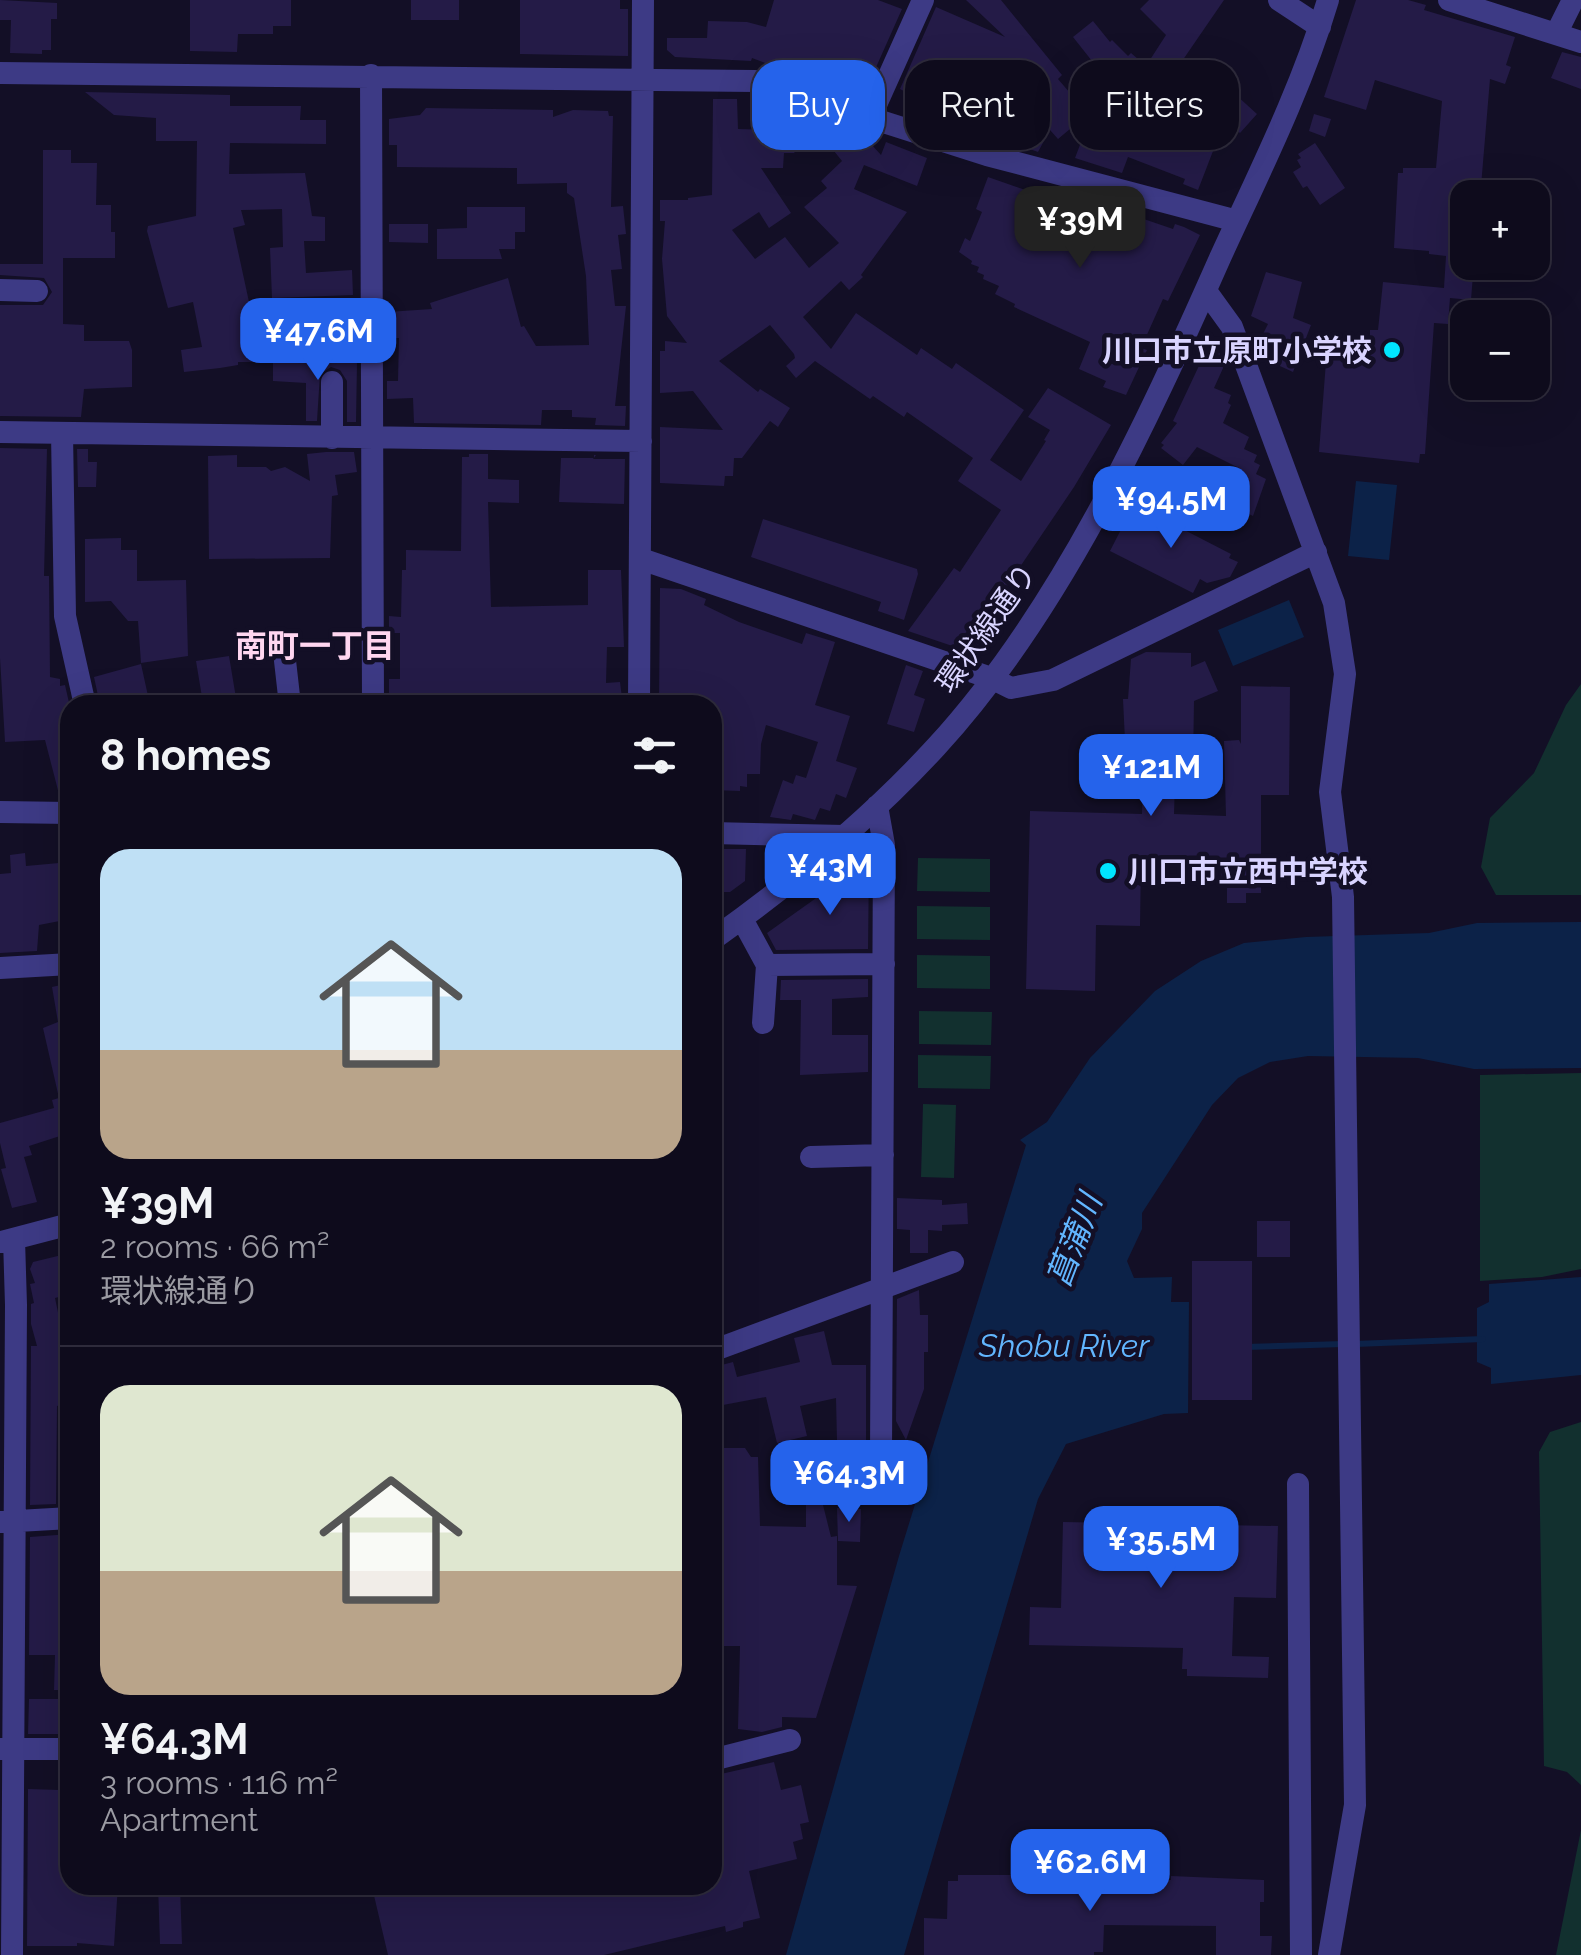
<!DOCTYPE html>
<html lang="en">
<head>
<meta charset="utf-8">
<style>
  :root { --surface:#0e0b1c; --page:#171425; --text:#f1f3f6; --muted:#9b9ba3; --line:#2e2b3b; --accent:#2563eb }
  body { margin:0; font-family:Raleway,"Noto Sans JP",sans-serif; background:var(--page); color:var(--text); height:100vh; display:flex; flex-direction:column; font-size:38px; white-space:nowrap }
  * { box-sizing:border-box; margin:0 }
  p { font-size:32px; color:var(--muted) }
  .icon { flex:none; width:55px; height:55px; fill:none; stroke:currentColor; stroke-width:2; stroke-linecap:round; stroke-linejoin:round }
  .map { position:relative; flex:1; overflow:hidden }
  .panel { position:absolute; left:60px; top:695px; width:662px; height:1200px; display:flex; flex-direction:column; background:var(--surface); border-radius:30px; box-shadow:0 10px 40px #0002,0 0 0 2px var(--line) }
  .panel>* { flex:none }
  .banner { position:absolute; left:752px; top:60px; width:678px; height:90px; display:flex; gap:20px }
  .fabs { position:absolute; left:1450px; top:180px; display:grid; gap:20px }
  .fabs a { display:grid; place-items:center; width:100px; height:100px; border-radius:20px; background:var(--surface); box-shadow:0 10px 40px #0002,0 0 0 2px var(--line); font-size:50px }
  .price { position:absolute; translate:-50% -85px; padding:0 22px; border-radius:20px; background:var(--accent); color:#fff; font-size:32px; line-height:65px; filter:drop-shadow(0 2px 5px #0008) }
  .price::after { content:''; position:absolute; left:50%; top:60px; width:30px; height:22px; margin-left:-15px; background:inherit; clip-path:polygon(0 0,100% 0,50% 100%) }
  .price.active { background:#222; color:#fff }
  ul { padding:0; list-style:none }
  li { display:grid; align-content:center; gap:20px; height:530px; padding:0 40px }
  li+li { border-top:2px solid var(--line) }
  li span { display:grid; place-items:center; height:310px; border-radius:30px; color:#555 }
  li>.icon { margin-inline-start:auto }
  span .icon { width:180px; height:180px; fill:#fffc; stroke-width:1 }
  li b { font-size:42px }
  h2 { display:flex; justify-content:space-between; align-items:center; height:120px; padding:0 40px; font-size:42px }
  .tag { padding:0 35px; border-radius:30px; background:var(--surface); box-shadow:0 10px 40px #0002,0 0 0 2px var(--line); font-size:35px; line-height:90px }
  .tag.active { background:var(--accent); color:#fff }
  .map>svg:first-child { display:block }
  .green { fill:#12302f }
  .water { fill:#0c2248 }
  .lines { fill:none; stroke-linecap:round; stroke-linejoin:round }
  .stream { stroke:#0c2248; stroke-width:6 }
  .building { fill:#241b47 }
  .minor { stroke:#3d3a85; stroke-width:22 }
  .poi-dot { fill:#00e5ff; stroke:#130f26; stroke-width:4 }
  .labels { text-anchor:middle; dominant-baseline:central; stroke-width:9; stroke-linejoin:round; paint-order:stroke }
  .poi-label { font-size:30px; font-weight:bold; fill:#d9d4ff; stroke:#130f26; text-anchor:end }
  .street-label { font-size:30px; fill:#d9d4ff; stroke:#130f26 }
  .neighbourhood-label { font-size:32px; font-weight:bold; fill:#ffd6f0; stroke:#130f26 }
  .water-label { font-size:32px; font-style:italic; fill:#62b6ff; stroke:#130f26 }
</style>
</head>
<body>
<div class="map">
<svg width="1581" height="1955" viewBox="0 0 1581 1955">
  <rect width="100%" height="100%" fill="#130f26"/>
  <path class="green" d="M 1581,684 L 1581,895 L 1496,895 L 1481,867 L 1490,818 L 1534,773 L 1566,705 Z
    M 918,858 L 990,859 L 990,892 L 917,891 Z
    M 917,906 L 990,907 L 990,940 L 917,939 Z
    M 917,955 L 990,956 L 990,989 L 917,988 Z
    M 919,1011 L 992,1012 L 991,1045 L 919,1044 Z
    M 918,1055 L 991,1056 L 990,1089 L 918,1088 Z
    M 1581,1073 L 1581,1269 L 1542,1277 L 1480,1281 L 1480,1075 Z
    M 923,1104 L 956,1105 L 954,1178 L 921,1177 Z
    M 1581,1422 L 1581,1785 L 1567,1772 L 1544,1766 L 1539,1452 L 1550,1432 Z
    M 1581,1830 L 1581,1955 L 1556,1955 Z"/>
  <path class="water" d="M 1356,481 L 1397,485 L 1389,560 L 1348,556 Z
    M 1289,600 L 1304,637 L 1233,666 L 1218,630 Z
    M 1581,922 L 1581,1068 L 1474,1069 L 1418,1058 L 1308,1056 L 1270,1062 L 1238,1078 L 1212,1105 L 1142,1213 L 1142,1229 L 1127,1261 L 1134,1278 L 1172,1277 L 1171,1302 L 1189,1302 L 1188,1413 L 1164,1414 L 1066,1444 L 1038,1499 L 904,1955 L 786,1955 L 899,1556 L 1026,1145 L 1020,1140 L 1047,1122 L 1090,1058 L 1155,991 L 1201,961 L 1244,943 L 1306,937 L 1429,933 L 1477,923 Z
    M 1581,1277 L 1581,1375 L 1491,1384 L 1491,1368 L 1477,1362 L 1477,1308 L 1489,1302 L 1489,1284 Z"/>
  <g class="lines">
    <path class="stream" d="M 1355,1344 L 1483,1339
      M 1245,1347 L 1343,1344"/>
  </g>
  <path class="building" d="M 0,0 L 57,3 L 57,19 L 51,19 L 51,50 L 42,50 L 42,54 L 10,53 L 11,20 L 0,20 Z
    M 190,0 L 291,0 L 291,26 L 273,26 L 273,34 L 238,34 L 237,52 L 190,51 Z
    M 411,0 L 459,0 L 459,20 L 411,20 Z
    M 520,0 L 620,0 L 620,9 L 628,9 L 628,56 L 520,54 Z
    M 774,0 L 878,0 L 902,9 L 865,92 L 805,70 L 804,74 L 774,63 L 773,66 L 752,58 L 751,61 L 675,57 L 667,50 L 667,38 L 707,38 L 708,21 L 747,22 L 766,27 Z
    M 966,0 L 1001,0 L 1062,75 L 1058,79 L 1088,114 L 1058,139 L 1050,130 L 1038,152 L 973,128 L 964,115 L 995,93 L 965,65 L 950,100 L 918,86 L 914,96 L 900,89 L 936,7 L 1005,37 Z
    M 1149,0 L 1224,0 L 1167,83 L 1190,101 L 1214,75 L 1257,114 L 1240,133 L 1225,120 L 1198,190 L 1183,184 L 1185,179 L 1128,157 L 1122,173 L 1075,158 L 1091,116 L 1115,85 L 1090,63 L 1092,61 L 1073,37 L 1093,21 L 1110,42 L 1112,40 L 1128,56 L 1131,53 L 1146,66 L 1166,35 L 1140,9 Z
    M 1356,0 L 1408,0 L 1426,5 L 1424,10 L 1515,37 L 1506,65 L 1511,67 L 1505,84 L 1490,79 L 1480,198 L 1468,198 L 1468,262 L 1474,262 L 1471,300 L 1450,298 L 1448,324 L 1434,323 L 1425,454 L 1420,454 L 1419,463 L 1319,452 L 1328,336 L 1370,340 L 1370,330 L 1378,330 L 1383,282 L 1444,288 L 1446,256 L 1429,254 L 1429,251 L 1394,248 L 1398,173 L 1403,173 L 1403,168 L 1436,168 L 1442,101 L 1375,80 L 1366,110 L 1324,97 Z
    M 1562,52 L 1581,57 L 1581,89 L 1551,78 Z
    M 85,92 L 230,95 L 230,106 L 301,106 L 300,120 L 326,120 L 326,144 L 230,143 L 229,174 L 305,173 L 312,216 L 325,217 L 325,241 L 304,241 L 306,273 L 352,270 L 353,295 L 272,298 L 270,248 L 283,247 L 282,209 L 241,210 L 245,225 L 233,228 L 262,362 L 238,362 L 238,365 L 220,368 L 184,372 L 181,350 L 202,347 L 193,302 L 168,308 L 147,231 L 148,226 L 196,216 L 197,141 L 156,141 L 156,118 L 114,115 Z
    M 713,99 L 737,99 L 738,129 L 775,130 L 785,118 L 790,122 L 798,113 L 815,128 L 794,153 L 784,153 L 783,168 L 761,168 L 791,213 L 769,228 L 759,212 L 732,230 L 755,259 L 785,237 L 809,268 L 839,243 L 804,207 L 827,188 L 821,181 L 842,161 L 830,146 L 850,129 L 858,137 L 862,134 L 881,155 L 886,142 L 927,158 L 917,186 L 864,165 L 854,189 L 907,212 L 861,275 L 863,277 L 849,290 L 841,281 L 803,317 L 831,349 L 856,313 L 917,355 L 921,348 L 952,369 L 956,363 L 1024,410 L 990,460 L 1021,481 L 1046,441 L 1044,440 L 1050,430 L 1028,417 L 1048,388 L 1111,425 L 1074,487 L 997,601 L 1005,604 L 1001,619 L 992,617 L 984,643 L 980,642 L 976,654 L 908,631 L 954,568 L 960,572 L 1001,510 L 958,481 L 973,458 L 907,412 L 904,417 L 873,396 L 870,399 L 815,361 L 796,378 L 786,366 L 795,358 L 794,354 L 770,325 L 719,361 L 758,392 L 760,389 L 790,408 L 778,427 L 770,421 L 742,458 L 734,458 L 733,476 L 725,476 L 724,486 L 660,483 L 660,427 L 723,430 L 693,391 L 660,393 L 660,351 L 665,351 L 665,341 L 687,343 L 667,316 L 662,259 L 665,221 L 660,221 L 660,200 L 688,200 L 688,198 L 712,195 Z
    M 426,108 L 553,110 L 553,117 L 573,110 L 608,111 L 609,116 L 613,116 L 611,207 L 623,206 L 626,234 L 618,235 L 622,269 L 611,270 L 615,306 L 626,306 L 615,406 L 626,406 L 625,426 L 595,425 L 596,418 L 572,417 L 572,410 L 542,410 L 541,425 L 414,423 L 413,398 L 387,399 L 387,381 L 398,381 L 399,338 L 389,338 L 387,312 L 432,309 L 430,303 L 508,278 L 521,327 L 524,326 L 536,346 L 589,345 L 586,276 L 574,198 L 567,193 L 567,183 L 517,184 L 517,168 L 397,167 L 397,145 L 389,145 L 389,119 L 420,115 Z
    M 1314,114 L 1331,119 L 1325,137 L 1309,131 Z
    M 1315,143 L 1345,188 L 1320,205 L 1307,186 L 1303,188 L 1293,172 L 1301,167 L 1297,160 L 1301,158 L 1298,154 Z
    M 43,150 L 71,150 L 71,163 L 97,163 L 96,205 L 111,205 L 111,232 L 115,232 L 115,258 L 63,258 L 63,324 L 84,325 L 84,341 L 129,341 L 132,350 L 132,387 L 84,389 L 81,417 L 0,416 L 0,305 L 43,305 L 52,292 L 44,278 L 0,275 L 0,264 L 43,264 Z
    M 988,177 L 1042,196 L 1043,193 L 1064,199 L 1087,209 L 1089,205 L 1131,224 L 1135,216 L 1173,229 L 1175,224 L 1184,227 L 1200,235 L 1168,301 L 1163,299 L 1141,348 L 1147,350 L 1126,395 L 1103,387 L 1106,381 L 1079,369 L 1090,342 L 1014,307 L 1015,304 L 995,294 L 999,286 L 983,279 L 984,275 L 977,272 L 979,267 L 971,264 L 972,261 L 959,252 L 965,238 L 970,241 L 982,212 L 976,209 Z
    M 467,207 L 525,207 L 525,232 L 515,232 L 515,249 L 499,249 L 502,259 L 437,259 L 437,229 L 467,228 Z
    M 389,224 L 428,224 L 428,243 L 389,242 Z
    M 1266,272 L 1302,282 L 1293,318 L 1311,325 L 1293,372 L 1267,360 L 1273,347 L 1260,340 L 1268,324 L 1251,316 Z
    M 1213,336 L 1224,366 L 1214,388 L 1231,395 L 1228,403 L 1231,405 L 1223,423 L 1249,437 L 1244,449 L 1257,455 L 1254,462 L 1260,465 L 1256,474 L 1266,479 L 1253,516 L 1222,501 L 1239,468 L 1197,447 L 1183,465 L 1161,448 L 1164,445 L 1161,443 L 1177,423 L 1173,421 Z
    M 273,363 L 357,363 L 356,422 L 347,422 L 347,381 L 340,370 L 331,367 L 320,374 L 317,421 L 306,421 L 306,383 L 273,381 Z
    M 0,448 L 47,449 L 44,576 L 49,576 L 50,677 L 60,679 L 60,686 L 65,685 L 70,707 L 70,798 L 60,798 L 45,740 L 5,742 L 0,658 Z
    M 77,449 L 88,449 L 88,462 L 97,462 L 96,487 L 78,487 Z
    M 326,452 L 354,452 L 357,472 L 335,475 L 338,495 L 332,496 L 330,558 L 209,559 L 208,456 L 237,455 L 237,467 L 266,467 L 271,471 L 285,467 L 310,481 L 307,454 Z
    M 469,454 L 488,454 L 488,479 L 519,480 L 519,503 L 488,502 L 491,607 L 588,605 L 588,570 L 621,570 L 624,647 L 607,647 L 606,683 L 620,682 L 622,698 L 616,699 L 616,705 L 400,705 L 400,695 L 389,694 L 389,679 L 400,679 L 400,633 L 389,633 L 389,616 L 401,617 L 402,570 L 406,570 L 406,550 L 461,551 L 462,457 L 469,457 Z
    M 594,455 L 596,455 L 593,459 L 625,459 L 624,504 L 559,502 L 561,458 L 594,458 Z
    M 1134,504 L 1231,554 L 1229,558 L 1238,562 L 1230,577 L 1207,583 L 1200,579 L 1193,593 L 1110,551 Z
    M 763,519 L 917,569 L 918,574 L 904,620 L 878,611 L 881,602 L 751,557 Z
    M 121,538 L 121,550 L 137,550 L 137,581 L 186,580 L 188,656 L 141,663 L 138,621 L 128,621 L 111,601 L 85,602 L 85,539 Z
    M 660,588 L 681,589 L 706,599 L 704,605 L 739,622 L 802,644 L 806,633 L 835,642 L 815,705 L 850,716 L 836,761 L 857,768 L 846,798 L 836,794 L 830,811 L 820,808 L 815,820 L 793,814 L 791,820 L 770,817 L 783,780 L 793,784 L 796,775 L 806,778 L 818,742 L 766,725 L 761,744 L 760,774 L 747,774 L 747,787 L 740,786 L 740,791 L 712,790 L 712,705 L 659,705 Z
    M 1146,652 L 1191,653 L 1191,667 L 1205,661 L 1218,691 L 1194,701 L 1193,764 L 1190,764 L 1189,782 L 1175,782 L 1174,814 L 1226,816 L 1224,741 L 1239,740 L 1241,744 L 1241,686 L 1290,687 L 1289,795 L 1261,795 L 1261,893 L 1246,893 L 1246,903 L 1227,903 L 1227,883 L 1221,883 L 1222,861 L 1141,859 L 1140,926 L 1096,925 L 1095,991 L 1026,989 L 1030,811 L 1142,814 L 1143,781 L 1129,781 L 1129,762 L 1126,762 L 1123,699 L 1128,699 L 1131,659 Z
    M 229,656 L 236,698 L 203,703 L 196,661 Z
    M 141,664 L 150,705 L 100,705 L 94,677 Z
    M 906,665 L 923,671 L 914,695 L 925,699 L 914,732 L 887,724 Z
    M 714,849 L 746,849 L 745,881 L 730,892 L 716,892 Z
    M 25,853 L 26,866 L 70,862 L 70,919 L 39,925 L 37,951 L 0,953 L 0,874 L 11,873 L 10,855 Z
    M 869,864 L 868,949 L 776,950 L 767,933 L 826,891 L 825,887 L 849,875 L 848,866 Z
    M 868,979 L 868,997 L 832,999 L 832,1035 L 868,1035 L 868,1072 L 800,1075 L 801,1000 L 780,1000 L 781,980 Z
    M 70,983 L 70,1148 L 63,1149 L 60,1136 L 29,1146 L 32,1155 L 24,1157 L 37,1202 L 12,1208 L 1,1169 L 6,1168 L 0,1143 L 0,1123 L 54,1108 L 52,1100 L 59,1098 L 43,1028 L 58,1022 L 52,987 Z
    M 897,1198 L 942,1200 L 942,1205 L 967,1203 L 968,1224 L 942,1225 L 942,1231 L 928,1230 L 928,1253 L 910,1253 L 910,1230 L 897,1229 Z
    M 1257,1221 L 1290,1221 L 1290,1257 L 1257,1257 Z
    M 70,1253 L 70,1294 L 55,1298 L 66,1351 L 70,1349 L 70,1402 L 57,1406 L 56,1504 L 30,1505 L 31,1346 L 37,1346 L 31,1324 L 31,1304 L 34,1303 L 30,1284 L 35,1283 L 30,1269 L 33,1262 Z
    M 1192,1261 L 1252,1261 L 1252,1400 L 1192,1400 Z
    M 919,1290 L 920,1315 L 928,1315 L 928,1352 L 924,1352 L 924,1389 L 906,1440 L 896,1421 L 897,1299 Z
    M 824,1331 L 832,1365 L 866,1365 L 866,1441 L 837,1441 L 836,1398 L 800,1406 L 807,1436 L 777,1443 L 766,1397 L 723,1405 L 714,1367 L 733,1362 L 737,1377 L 800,1362 L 794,1338 Z
    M 712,1448 L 745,1448 L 751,1457 L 758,1457 L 760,1526 L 806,1527 L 806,1505 L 823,1505 L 831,1537 L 837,1536 L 837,1585 L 857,1586 L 816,1718 L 782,1717 L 782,1727 L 762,1732 L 738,1729 L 740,1646 L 712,1646 Z
    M 837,1508 L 861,1509 L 860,1542 L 838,1541 Z
    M 1063,1522 L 1278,1526 L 1276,1598 L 1234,1597 L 1232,1656 L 1269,1657 L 1268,1678 L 1187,1676 L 1187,1669 L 1182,1669 L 1183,1648 L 1029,1645 L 1030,1607 L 1061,1608 Z
    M 70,1534 L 67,1623 L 70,1623 L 70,1690 L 54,1690 L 55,1655 L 29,1655 L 30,1537 Z
    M 29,1699 L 59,1699 L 59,1734 L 28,1734 Z
    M 774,1762 L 781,1790 L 801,1785 L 809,1822 L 800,1824 L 803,1839 L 793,1842 L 797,1859 L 749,1871 L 760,1918 L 743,1922 L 743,1927 L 726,1932 L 725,1926 L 604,1955 L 388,1955 L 372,1887 L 383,1885 L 712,1885 L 712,1776 Z
    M 28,1789 L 60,1790 L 59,1836 L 70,1837 L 70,1885 L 118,1885 L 114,1946 L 77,1943 L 77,1946 L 27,1946 Z
    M 958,1875 L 1030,1875 L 1030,1880 L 1077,1881 L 1077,1875 L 1104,1875 L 1104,1880 L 1171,1880 L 1171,1876 L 1264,1880 L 1264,1902 L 1260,1902 L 1260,1936 L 1272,1936 L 1271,1955 L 1216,1955 L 1216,1926 L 1104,1925 L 1103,1952 L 1094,1952 L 1094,1955 L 924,1955 L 924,1918 L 947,1919 L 948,1881 L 958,1881 Z
    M 158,1885 L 180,1885 L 182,1944 L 160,1944 Z"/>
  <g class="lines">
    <path class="minor" d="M 1279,0 L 1320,27
      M 1449,0 L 1581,42
      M 1556,34 L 1573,0
      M 0,73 L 755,81 L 987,155 L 1237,221
      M 371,75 L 373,705
      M 871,116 L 923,0
      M 0,290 L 37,291
      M 1206,291 L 1232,327 L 1334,603 L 1345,674 L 1330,792 L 1343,897 L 1355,1805 L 1329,1955
      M 269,313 L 371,309
      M 332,382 L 332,438
      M 0,432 L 641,441
      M 62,433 L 65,616 L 85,705
      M 641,559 L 991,678 L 1011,688 L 1053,680 L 1316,552
      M 256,640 L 283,643 L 290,705
      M 639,705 L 643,0
      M 877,806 L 884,845 L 881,1456
      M 0,812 L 70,813
      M 712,833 L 845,836
      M 742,919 L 767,965 L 884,964
      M 712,940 C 792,883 870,819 936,747 C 1060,612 1146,425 1220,258 C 1259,173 1301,90 1328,0
      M 0,968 L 70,964
      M 763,1023 L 767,965
      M 811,1157 L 883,1155
      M 1,1242 L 70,1224
      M 712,1351 L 953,1262
      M 1298,1484 L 1301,1955
      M 0,1522 L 70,1518
      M 0,1749 L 70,1749
      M 712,1760 L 790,1740
      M 12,1955 L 16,1305 L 14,1239"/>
  </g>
  <g class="poi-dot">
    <circle cx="1392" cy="350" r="10"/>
    <circle cx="1108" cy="871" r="10"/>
  </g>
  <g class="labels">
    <g class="poi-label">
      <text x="1372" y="350">川口市立原町小学校</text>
      <text x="1128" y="871" text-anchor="start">川口市立西中学校</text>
    </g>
    <g class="street-label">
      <text transform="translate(986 628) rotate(-55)">環状線通り</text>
    </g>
    <g class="neighbourhood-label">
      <text x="315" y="645">南町一丁目</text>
    </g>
    <g class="water-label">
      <text transform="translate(1074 1240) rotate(-69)">菖蒲川</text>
      <text x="1064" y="1345">Shobu River</text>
    </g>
  </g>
</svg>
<div class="fabs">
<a>+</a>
<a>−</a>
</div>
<b class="price active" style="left:1080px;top:271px">¥39M</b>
<b class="price" style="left:318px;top:383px">¥47.6M</b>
<b class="price" style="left:1171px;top:551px">¥94.5M</b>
<b class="price" style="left:1151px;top:819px">¥121M</b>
<b class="price" style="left:830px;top:918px">¥43M</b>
<b class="price" style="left:849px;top:1525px">¥64.3M</b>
<b class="price" style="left:1161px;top:1591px">¥35.5M</b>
<b class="price" style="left:1090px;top:1914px">¥62.6M</b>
<div class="banner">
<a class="tag active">Buy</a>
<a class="tag">Rent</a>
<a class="tag">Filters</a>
</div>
<section class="panel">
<h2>8 homes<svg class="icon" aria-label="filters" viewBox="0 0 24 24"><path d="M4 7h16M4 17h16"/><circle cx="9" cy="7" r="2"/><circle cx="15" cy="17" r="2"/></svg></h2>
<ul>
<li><span style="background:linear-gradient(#bfe0f5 65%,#b9a48a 0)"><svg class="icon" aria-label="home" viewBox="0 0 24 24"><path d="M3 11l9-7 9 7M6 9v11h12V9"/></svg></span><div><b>¥39M</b><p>2 rooms · 66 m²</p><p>環状線通り</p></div></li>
<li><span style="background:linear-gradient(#dfe7d0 60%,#b9a48a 0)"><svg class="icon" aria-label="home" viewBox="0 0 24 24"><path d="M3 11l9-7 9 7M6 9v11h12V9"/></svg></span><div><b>¥64.3M</b><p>3 rooms · 116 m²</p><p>Apartment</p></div></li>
</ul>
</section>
</div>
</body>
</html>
